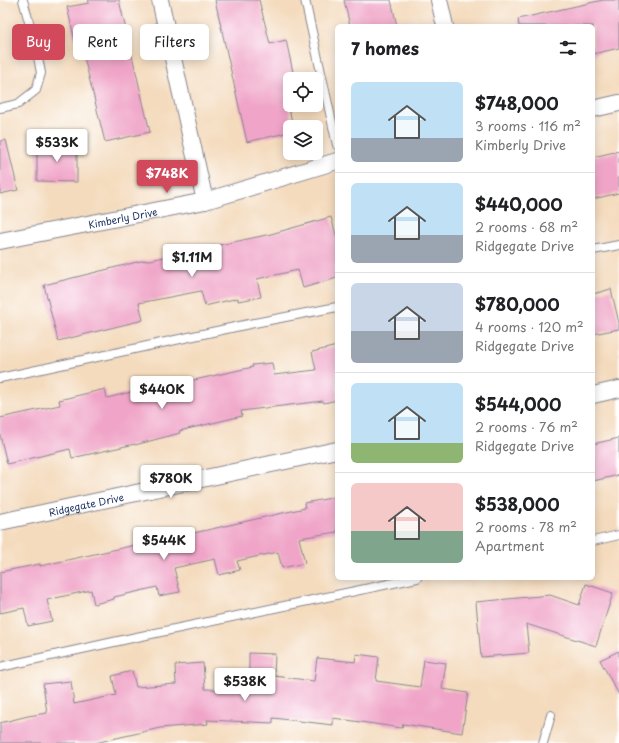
<!DOCTYPE html>
<html lang="en">
<head>
<meta charset="utf-8">
<style>
  :root { --surface:#fff; --page:#f6f6f6; --text:#202124; --muted:#757577; --line:#e0e0e0; --accent:#d1495b }
  body { margin:0; font-family:"Playpen Sans",sans-serif; background:var(--page); color:var(--text); height:100vh; display:flex; flex-direction:column; font-size:15px; white-space:nowrap }
  * { box-sizing:border-box; margin:0 }
  p { font-size:13px; color:var(--muted) }
  .icon { flex:none; width:22px; height:22px; fill:none; stroke:currentColor; stroke-width:2; stroke-linecap:round; stroke-linejoin:round }
  .map { position:relative; flex:1; overflow:hidden }
  .drawer { position:absolute; left:335px; top:24px; width:260px; height:556px; display:flex; flex-direction:column; background:var(--surface); border-radius:6px; box-shadow:0 2px 10px #0003 }
  .drawer>* { flex:none }
  .top-card { position:absolute; left:12px; top:24px; width:263px; height:36px; display:flex; gap:8px }
  .buttons { position:absolute; left:283px; top:72px; display:grid; gap:8px }
  .buttons a { display:grid; place-items:center; width:40px; height:40px; border-radius:6px; background:var(--surface); box-shadow:0 2px 10px #0003; font-size:20px }
  .price { position:absolute; translate:-50% -34px; padding:0 9px; border-radius:4px; background:#fff; color:#222; font-size:13px; line-height:26px; filter:drop-shadow(0 1px 2px #0008) }
  .price::after { content:''; position:absolute; left:50%; top:24px; width:12px; height:9px; margin-left:-6px; background:inherit; clip-path:polygon(0 0,100% 0,50% 100%) }
  .price.selected { background:var(--accent); color:#fff }
  ul { padding:0; list-style:none }
  li { display:flex; align-items:center; gap:12px; height:100px; padding:0 16px }
  li+li { border-top:1px solid var(--line) }
  li span { display:grid; place-items:center; flex:none; width:112px; height:80px; border-radius:6px; color:#555 }
  li>.icon { margin-inline-start:auto }
  span .icon { width:48px; height:48px; fill:#fffc; stroke-width:1 }
  li b { font-size:17px }
  h2 { display:flex; justify-content:space-between; align-items:center; height:48px; padding:0 16px; font-size:17px }
  .tag { padding:0 14px; border-radius:6px; background:var(--surface); box-shadow:0 2px 10px #0003; font-size:14px; line-height:36px }
  .tag.selected { background:var(--accent); color:#fff }
  .map>svg:first-child { display:block }
  .building { fill:#f0a5c8 }
  .lines { fill:none; stroke-linecap:round; stroke-linejoin:round }
  .service-casing { stroke:#88858e; stroke-width:10 }
  .minor-casing { stroke:#88858e; stroke-width:18 }
  .service { stroke:#fff; stroke-width:8 }
  .minor { stroke:#fff; stroke-width:16 }
  .labels { text-anchor:middle; dominant-baseline:central; stroke-width:3.5; stroke-linejoin:round; paint-order:stroke }
  .street-label { font-size:10px; fill:#1b2f5e; stroke:#fff }
</style>
</head>
<body>
<div class="map">
<svg width="619" height="743" viewBox="0 0 619 743">
  <rect width="100%" height="100%" fill="#fff"/>
  <filter id="ink" filterUnits="userSpaceOnUse"><feTurbulence type="fractalNoise" baseFrequency=".025" numOctaves="2"/><feDisplacementMap in="SourceGraphic" scale="8" xChannelSelector="R" yChannelSelector="G"/><feConvolveMatrix kernelMatrix="1 2 1 2 8 2 1 2 1" color-interpolation-filters="sRGB"/></filter>
  <filter id="wash" filterUnits="userSpaceOnUse"><feTurbulence type="fractalNoise" baseFrequency=".012" numOctaves="4" result="noise"/><feDisplacementMap in="SourceGraphic" scale="16" xChannelSelector="R" yChannelSelector="G"/><feGaussianBlur stdDeviation="0.9" result="paint"/><feColorMatrix in="noise" values="0 0 0 0 0 0 0 0 0 0 0 0 0 0 0 0 0 1.4 0 .05"/><feComposite in="paint" operator="in"/></filter>
  <g filter="url(#wash)">
    <rect width="100%" height="100%" fill="#f4dbbe"/>
    <g id="blocks">
      <path class="building" d="M 88,0 L 119,0 L 150,132 L 105,142 L 82,49 L 77,49 L 67,7 L 89,3 Z
        M 215,0 L 259,0 L 270,44 L 286,40 L 293,72 L 290,73 L 290,109 L 289,109 L 293,127 L 290,127 L 290,132 L 247,142 Z
        M 344,0 L 391,0 L 397,26 L 350,26 Z
        M 603,0 L 619,0 L 619,48 L 593,54 L 593,26 L 519,26 L 518,19 Z
        M 6,140 L 18,190 L 0,194 L 0,141 Z
        M 37,145 L 77,145 L 77,182 L 37,181 Z
        M 619,151 L 619,193 L 593,199 L 593,157 Z
        M 331,217 L 337,238 L 337,278 L 303,288 L 298,270 L 257,279 L 261,297 L 238,301 L 238,298 L 205,306 L 201,291 L 139,303 L 143,320 L 58,341 L 44,285 L 145,260 L 145,261 L 271,234 Z
        M 611,289 L 619,323 L 619,329 L 593,334 L 593,294 Z
        M 337,346 L 337,400 L 324,403 L 323,401 L 241,411 L 242,416 L 179,431 L 180,433 L 135,445 L 135,444 L 72,458 L 70,449 L 7,464 L 0,435 L 0,418 L 60,405 L 59,400 L 105,389 L 107,398 L 167,383 L 167,386 L 253,367 L 252,365 L 272,363 L 274,375 L 316,370 L 312,352 Z
        M 619,438 L 619,475 L 593,481 L 593,444 Z
        M 337,497 L 337,532 L 299,538 L 305,563 L 282,568 L 278,552 L 237,561 L 240,570 L 219,575 L 215,559 L 174,568 L 180,592 L 159,596 L 157,587 L 114,597 L 114,599 L 94,604 L 91,590 L 47,600 L 52,621 L 28,626 L 24,608 L 0,613 L 0,572 L 40,564 L 40,566 L 167,538 L 167,539 L 305,508 L 304,503 Z
        M 586,584 L 613,593 L 596,646 L 526,624 L 529,653 L 481,657 L 476,602 L 550,595 L 579,605 Z
        M 619,651 L 619,695 L 600,660 Z
        M 249,653 L 275,654 L 274,676 L 314,681 L 317,658 L 355,662 L 356,654 L 379,657 L 376,681 L 420,687 L 424,660 L 446,663 L 442,689 L 468,693 L 462,733 L 403,724 L 402,728 L 333,718 L 333,725 L 273,718 L 273,723 L 207,720 L 208,724 L 160,728 L 95,743 L 0,743 L 0,723 L 28,716 L 47,713 L 43,684 L 71,681 L 74,704 L 116,695 L 112,676 L 132,671 L 136,687 L 176,684 L 175,665 L 203,663 L 205,689 L 238,690 L 239,671 L 249,671 Z"/>
    </g>
  </g>
  <g filter="url(#ink)">
    <use href="#blocks" fill-opacity="0" stroke="#88858e" stroke-width="1"/>
    <g class="lines">
      <defs>
        <path id="service" d="M 305,0 L 337,145
          M 0,108 L 18,104 L 36,90 L 41,73 L 37,52 L 23,0
          M 593,250 L 619,245
          M 0,378 L 249,324 L 337,307
          M 593,541 L 619,535
          M 0,667 L 132,638 L 417,578
          M 543,743 L 551,715"/>
        <g id="minor">
          <path d="M 160,0 L 205,201"/>
          <path d="M 439,0 L 445,26"/>
          <path d="M 593,109 L 619,103"/>
          <path id="s1" d="M 0,241 L 205,201 L 337,161"/>
          <path d="M 593,395 L 619,389"/>
          <path id="s2" d="M 0,522 L 337,450"/>
        </g>
      </defs>
      <use href="#service" class="service-casing"/>
      <use href="#minor" class="minor-casing"/>
      <use href="#service" class="service"/>
      <use href="#minor" class="minor"/>
    </g>
  </g>
  <g class="labels">
    <g class="street-label">
      <text stroke="none"><textPath href="#s1" startOffset="125">Kimberly Drive</textPath></text>
      <text stroke="none"><textPath href="#s2" startOffset="88">Ridgegate Drive</textPath></text>
    </g>
  </g>
</svg>
<div class="buttons">
<a><svg class="icon" aria-label="locate" viewBox="0 0 24 24"><circle cx="12" cy="12" r="6"/><path d="M12 2v4M12 18v4M2 12h4M18 12h4"/></svg></a>
<a><svg class="icon" aria-label="layers" viewBox="0 0 24 24"><path d="M12 4l9 5-9 5-9-5zM3 14l9 5 9-5"/></svg></a>
</div>
<b class="price" style="left:57px;top:163px">$533K</b>
<b class="price selected" style="left:167px;top:194px">$748K</b>
<b class="price" style="left:192px;top:278px">$1.11M</b>
<b class="price" style="left:162px;top:410px">$440K</b>
<b class="price" style="left:171px;top:499px">$780K</b>
<b class="price" style="left:164px;top:561px">$544K</b>
<b class="price" style="left:245px;top:702px">$538K</b>
<div class="top-card">
<a class="tag selected">Buy</a>
<a class="tag">Rent</a>
<a class="tag">Filters</a>
</div>
<section class="drawer">
<h2>7 homes<svg class="icon" aria-label="filters" viewBox="0 0 24 24"><path d="M4 7h16M4 17h16"/><circle cx="9" cy="7" r="2"/><circle cx="15" cy="17" r="2"/></svg></h2>
<ul>
<li><span style="background:linear-gradient(#bfe0f5 70%,#9aa5b1 0)"><svg class="icon" aria-label="home" viewBox="0 0 24 24"><path d="M3 11l9-7 9 7M6 9v11h12V9"/></svg></span><div><b>$748,000</b><p>3 rooms · 116 m²</p><p>Kimberly Drive</p></div></li>
<li><span style="background:linear-gradient(#bfe0f5 65%,#9aa5b1 0)"><svg class="icon" aria-label="home" viewBox="0 0 24 24"><path d="M3 11l9-7 9 7M6 9v11h12V9"/></svg></span><div><b>$440,000</b><p>2 rooms · 68 m²</p><p>Ridgegate Drive</p></div></li>
<li><span style="background:linear-gradient(#c9d6e8 60%,#9aa5b1 0)"><svg class="icon" aria-label="home" viewBox="0 0 24 24"><path d="M3 11l9-7 9 7M6 9v11h12V9"/></svg></span><div><b>$780,000</b><p>4 rooms · 120 m²</p><p>Ridgegate Drive</p></div></li>
<li><span style="background:linear-gradient(#bfe0f5 75%,#8fb573 0)"><svg class="icon" aria-label="home" viewBox="0 0 24 24"><path d="M3 11l9-7 9 7M6 9v11h12V9"/></svg></span><div><b>$544,000</b><p>2 rooms · 76 m²</p><p>Ridgegate Drive</p></div></li>
<li><span style="background:linear-gradient(#f6c9c9 60%,#7fa58c 0)"><svg class="icon" aria-label="home" viewBox="0 0 24 24"><path d="M3 11l9-7 9 7M6 9v11h12V9"/></svg></span><div><b>$538,000</b><p>2 rooms · 78 m²</p><p>Apartment</p></div></li>
</ul>
</section>
</div>
</body>
</html>
